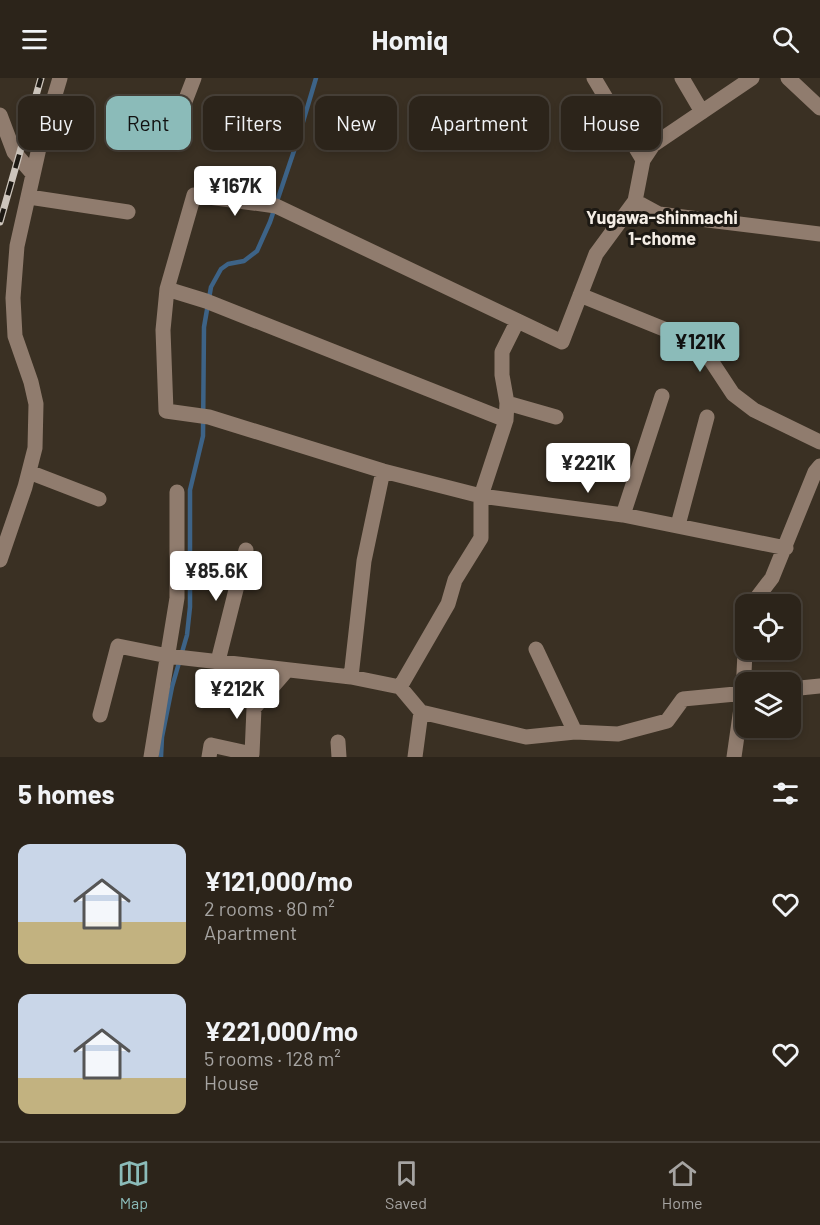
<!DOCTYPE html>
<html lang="en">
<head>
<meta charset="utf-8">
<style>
  :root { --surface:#2c241a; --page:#342c23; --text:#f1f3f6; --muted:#a6a4a2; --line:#484139; --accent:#8bbbb9 }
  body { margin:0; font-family:Barlow,sans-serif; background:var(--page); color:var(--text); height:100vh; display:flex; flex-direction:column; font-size:22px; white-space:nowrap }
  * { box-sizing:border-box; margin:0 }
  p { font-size:20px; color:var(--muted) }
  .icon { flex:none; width:33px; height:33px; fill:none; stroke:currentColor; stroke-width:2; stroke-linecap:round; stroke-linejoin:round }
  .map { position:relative; height:679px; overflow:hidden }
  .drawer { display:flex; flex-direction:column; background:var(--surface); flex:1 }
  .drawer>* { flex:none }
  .top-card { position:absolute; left:18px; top:18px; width:784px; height:54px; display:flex; gap:12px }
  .controls { position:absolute; left:735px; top:516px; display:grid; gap:12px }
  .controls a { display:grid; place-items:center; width:66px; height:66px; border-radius:12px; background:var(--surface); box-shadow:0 3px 9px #0003,0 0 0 2px var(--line); font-size:30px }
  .price { position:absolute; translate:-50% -51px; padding:0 14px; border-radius:6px; background:#fff; color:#222; font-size:20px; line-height:39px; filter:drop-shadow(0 2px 3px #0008) }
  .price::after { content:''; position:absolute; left:50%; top:36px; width:18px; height:14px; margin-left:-9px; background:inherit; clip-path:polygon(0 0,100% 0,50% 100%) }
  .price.current { background:var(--accent); color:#111 }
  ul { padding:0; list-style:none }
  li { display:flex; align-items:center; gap:18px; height:150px; padding:0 18px }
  li span { display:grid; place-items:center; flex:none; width:168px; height:120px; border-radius:12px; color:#555 }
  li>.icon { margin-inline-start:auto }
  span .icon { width:72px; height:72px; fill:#fffc; stroke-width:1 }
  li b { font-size:26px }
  h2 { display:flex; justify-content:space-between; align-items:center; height:72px; padding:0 18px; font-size:26px }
  .tag { padding:0 21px; border-radius:12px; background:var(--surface); box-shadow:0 3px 9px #0003,0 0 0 2px var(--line); font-size:21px; line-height:54px }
  .tag.current { background:var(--accent); color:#111 }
  header { display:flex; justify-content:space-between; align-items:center; height:78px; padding:0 18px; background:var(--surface); font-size:27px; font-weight:700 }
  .tab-bar { display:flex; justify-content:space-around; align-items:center; height:84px; border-top:2px solid var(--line); background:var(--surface); font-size:16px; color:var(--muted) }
  .tab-bar a { display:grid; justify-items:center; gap:3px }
  .tab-bar .current { color:var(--accent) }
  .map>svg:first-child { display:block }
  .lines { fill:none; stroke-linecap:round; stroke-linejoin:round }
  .stream { stroke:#3d6387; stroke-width:4.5 }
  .minor { stroke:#907c6e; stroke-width:15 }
  .rail-casing { stroke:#cdc5bc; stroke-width:7 }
  .rail { stroke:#1d1913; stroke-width:4.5; stroke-dasharray:14; stroke-linecap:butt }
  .labels { text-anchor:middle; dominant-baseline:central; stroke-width:6; stroke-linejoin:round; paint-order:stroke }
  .neighbourhood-label { font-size:18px; font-weight:bold; fill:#f4ede5; stroke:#1d1913 }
</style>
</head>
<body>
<header><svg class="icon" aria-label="menu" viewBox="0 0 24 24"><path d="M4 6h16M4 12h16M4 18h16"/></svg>Homiq<svg class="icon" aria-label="search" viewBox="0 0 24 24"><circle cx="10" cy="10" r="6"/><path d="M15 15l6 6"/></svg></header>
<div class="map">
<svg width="820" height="679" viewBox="0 0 820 679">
  <rect width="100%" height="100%" fill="#3a3023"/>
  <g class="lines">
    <path class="stream" d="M 161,679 L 162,659 L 172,609 L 187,557 L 190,529 L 190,412 L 203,358 L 204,249 L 211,209 L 221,191 L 228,186 L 244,183 L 257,173 L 270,144 L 297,64 L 316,0"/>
    <path class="minor" d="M 594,0 L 643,82
      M 682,0 L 702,34
      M 752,0 L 653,67 L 643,82 L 635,123 L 596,176 L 562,264 L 276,128 L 194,117 L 167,211 L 163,252 L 166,333 L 209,339 L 383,393 L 481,418 L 623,437 L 786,470
      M 788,0 L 820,30
      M 184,26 L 194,0
      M 0,37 L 14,74 L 33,96
      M 29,119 L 128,134
      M 635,123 L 659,136 L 820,156
      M 167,211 L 206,223 L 506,342
      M 580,217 L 696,264 L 706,275 L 733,316 L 754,332 L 820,364
      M 507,325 L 556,339
      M 29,394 L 99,421
      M 623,437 L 662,318
      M 678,447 L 707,339
      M 0,482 L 25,409 L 35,370 L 36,326 L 31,304 L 15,258 L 13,220 L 17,168 L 39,70 L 60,0
      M 752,526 L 772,500 L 815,394 L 820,388
      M 536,571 L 575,654
      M 218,583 L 246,472
      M 351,599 L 364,483 L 383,393
      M 400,609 L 448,526 L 455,502 L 481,460 L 481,418 L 506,342 L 507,325 L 502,297 L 502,274 L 517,244
      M 790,611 L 820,608
      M 100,637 L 118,568 L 168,578 L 351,599 L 400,609 L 421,634 L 526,659 L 575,654 L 618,656 L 667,643 L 683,621 L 746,615
      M 338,664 L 339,679
      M 151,679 L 177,520 L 177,414
      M 209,679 L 211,667 L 252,676 L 254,630 L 287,592
      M 415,679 L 421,634
      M 734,679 L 743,616 L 746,553"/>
    <defs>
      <path id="rail" d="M 0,144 L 41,0"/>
    </defs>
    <use href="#rail" class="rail-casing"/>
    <use href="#rail" class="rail"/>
  </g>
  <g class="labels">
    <g class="neighbourhood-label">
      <text x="662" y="139">Yugawa-shinmachi<tspan x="662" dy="21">1-chome</tspan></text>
    </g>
  </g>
</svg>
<div class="controls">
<a><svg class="icon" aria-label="locate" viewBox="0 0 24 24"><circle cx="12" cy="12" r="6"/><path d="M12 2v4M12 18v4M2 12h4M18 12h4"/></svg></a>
<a><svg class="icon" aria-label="layers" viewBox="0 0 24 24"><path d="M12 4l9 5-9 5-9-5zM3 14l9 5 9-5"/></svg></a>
</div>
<b class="price" style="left:235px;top:139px">¥167K</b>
<b class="price current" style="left:700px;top:295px">¥121K</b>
<b class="price" style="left:588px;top:416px">¥221K</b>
<b class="price" style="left:216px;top:524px">¥85.6K</b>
<b class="price" style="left:237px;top:642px">¥212K</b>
<div class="top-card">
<a class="tag">Buy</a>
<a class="tag current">Rent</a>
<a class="tag">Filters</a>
<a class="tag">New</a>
<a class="tag">Apartment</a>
<a class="tag">House</a>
</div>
</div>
<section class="drawer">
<h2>5 homes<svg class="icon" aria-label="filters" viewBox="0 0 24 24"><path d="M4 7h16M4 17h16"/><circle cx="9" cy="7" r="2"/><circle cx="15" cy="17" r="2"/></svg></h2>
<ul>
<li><span style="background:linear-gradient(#c9d6e8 65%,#c2b280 0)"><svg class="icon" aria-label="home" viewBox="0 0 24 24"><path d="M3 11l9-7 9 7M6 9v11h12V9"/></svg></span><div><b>¥121,000/mo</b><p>2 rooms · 80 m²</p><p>Apartment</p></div><svg class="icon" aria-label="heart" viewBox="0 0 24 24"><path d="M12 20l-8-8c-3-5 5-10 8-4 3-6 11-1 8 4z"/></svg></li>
<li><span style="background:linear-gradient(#c9d6e8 70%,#c2b280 0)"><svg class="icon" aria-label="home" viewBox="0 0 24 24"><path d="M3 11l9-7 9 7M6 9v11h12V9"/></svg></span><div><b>¥221,000/mo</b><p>5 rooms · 128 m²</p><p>House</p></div><svg class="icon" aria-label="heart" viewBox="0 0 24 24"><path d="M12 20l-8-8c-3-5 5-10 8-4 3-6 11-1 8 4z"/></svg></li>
</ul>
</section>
<nav class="tab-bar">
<a class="current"><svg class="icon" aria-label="map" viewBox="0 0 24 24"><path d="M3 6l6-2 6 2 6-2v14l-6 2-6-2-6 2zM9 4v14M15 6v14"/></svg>Map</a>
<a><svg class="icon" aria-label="saved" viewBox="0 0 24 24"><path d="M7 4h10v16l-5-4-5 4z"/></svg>Saved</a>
<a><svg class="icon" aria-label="home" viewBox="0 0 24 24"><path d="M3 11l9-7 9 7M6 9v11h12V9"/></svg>Home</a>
</nav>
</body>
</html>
